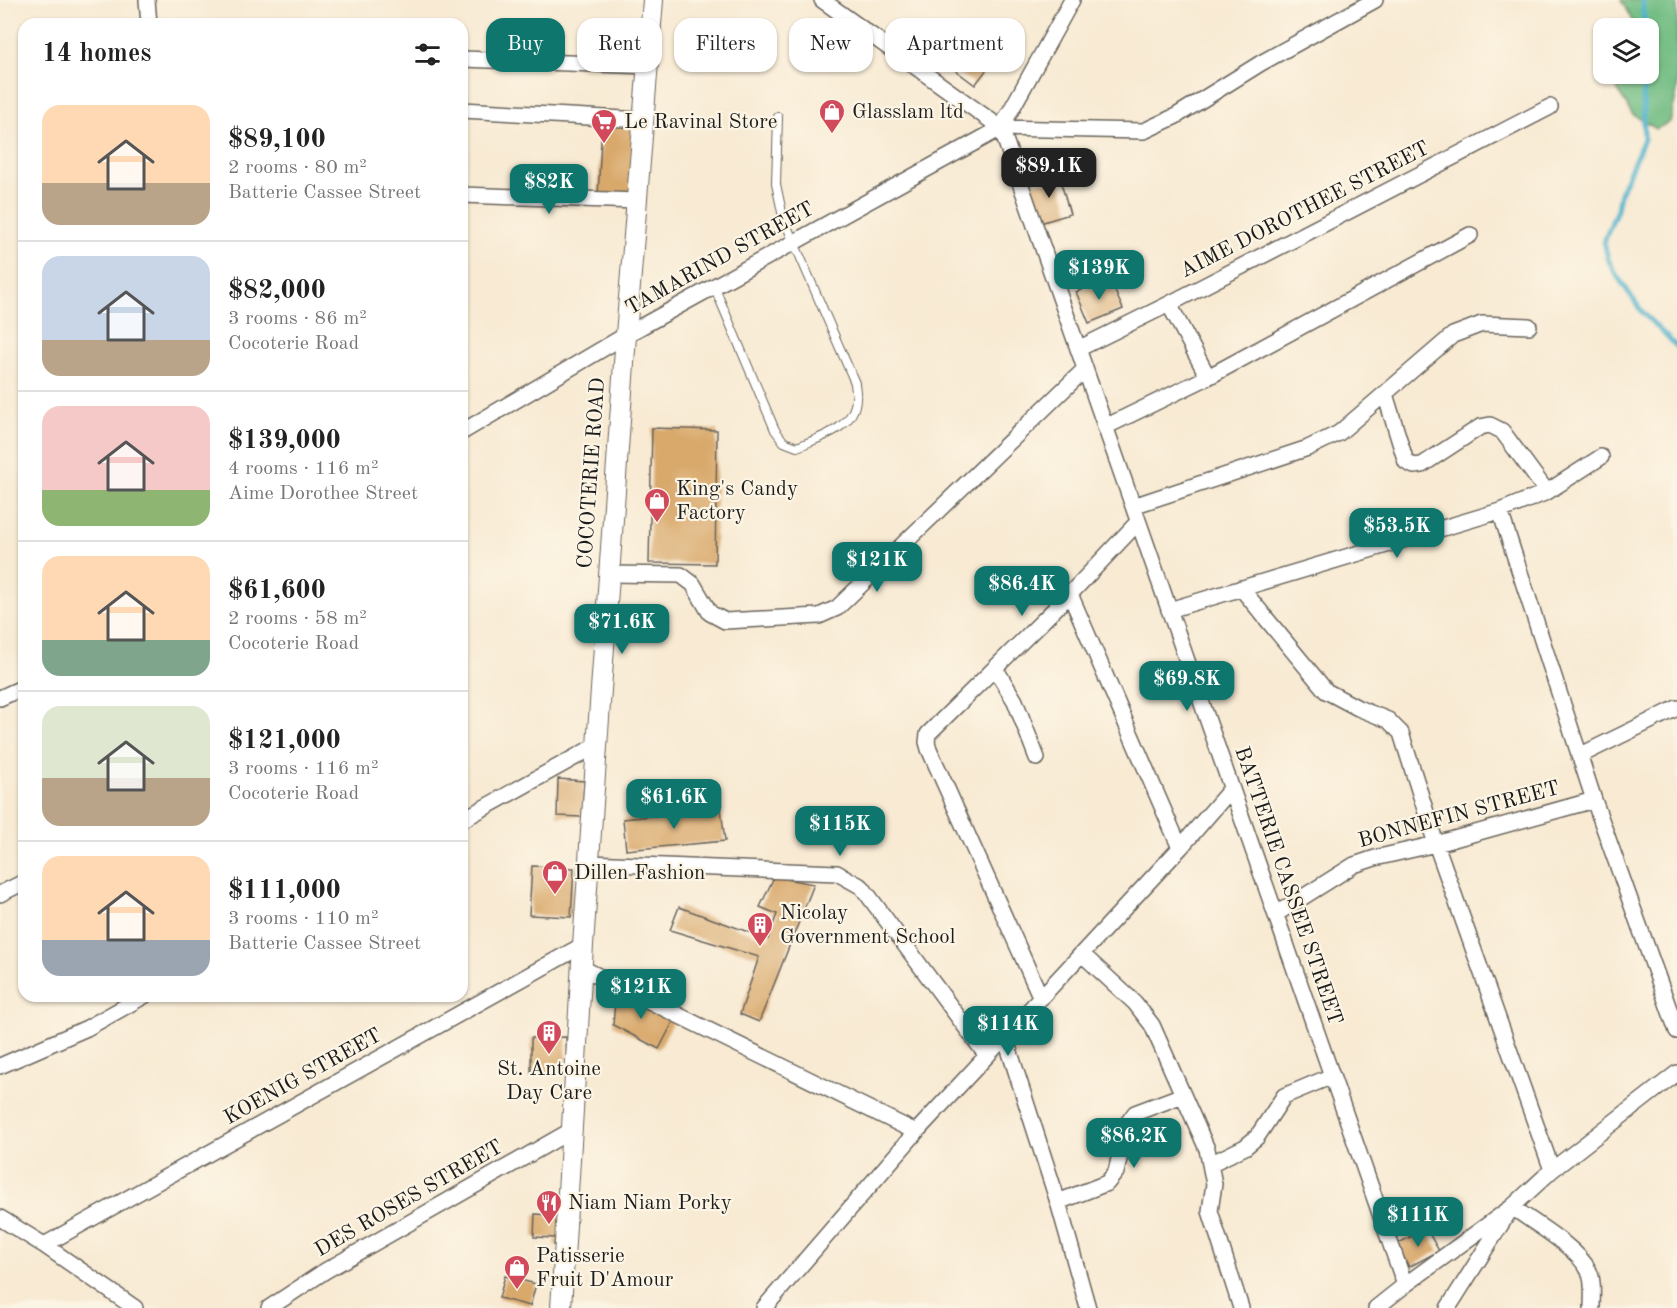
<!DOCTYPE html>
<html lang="en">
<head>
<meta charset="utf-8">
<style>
  :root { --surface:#fff; --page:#f2f2f2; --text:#222; --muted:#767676; --line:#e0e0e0; --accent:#0f766e }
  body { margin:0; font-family:"Old Standard TT",serif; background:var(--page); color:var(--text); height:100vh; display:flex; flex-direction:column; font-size:22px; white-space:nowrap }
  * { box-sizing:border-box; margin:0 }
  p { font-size:20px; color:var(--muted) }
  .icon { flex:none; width:33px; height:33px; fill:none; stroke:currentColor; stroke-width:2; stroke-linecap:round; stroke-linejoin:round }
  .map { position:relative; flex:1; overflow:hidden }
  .details { position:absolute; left:18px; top:18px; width:450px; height:984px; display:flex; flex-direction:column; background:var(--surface); border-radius:18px; box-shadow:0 2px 4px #0004 }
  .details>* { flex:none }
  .hud { position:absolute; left:486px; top:18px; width:570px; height:54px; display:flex; gap:12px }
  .tools { position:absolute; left:1593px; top:18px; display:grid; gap:12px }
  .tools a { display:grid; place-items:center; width:66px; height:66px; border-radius:12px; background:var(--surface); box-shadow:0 2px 4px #0004; font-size:30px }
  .price { position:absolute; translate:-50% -51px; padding:0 14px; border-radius:12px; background:var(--accent); color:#fff; font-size:20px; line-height:39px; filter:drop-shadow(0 2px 3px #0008) }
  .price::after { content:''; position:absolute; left:50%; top:36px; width:18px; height:14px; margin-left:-9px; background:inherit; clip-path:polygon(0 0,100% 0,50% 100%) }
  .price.active { background:#222; color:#fff }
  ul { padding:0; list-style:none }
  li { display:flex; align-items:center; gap:18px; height:150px; padding:0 24px }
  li+li { border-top:2px solid var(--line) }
  li span { display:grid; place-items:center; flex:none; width:168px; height:120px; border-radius:18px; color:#555 }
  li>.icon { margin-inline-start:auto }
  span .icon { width:72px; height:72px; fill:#fffc; stroke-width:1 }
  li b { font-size:26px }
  h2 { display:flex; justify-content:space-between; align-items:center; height:72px; padding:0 24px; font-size:26px }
  .tag { padding:0 21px; border-radius:18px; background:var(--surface); box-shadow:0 2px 4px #0004; font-size:21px; line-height:54px }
  .tag.active { background:var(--accent); color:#fff }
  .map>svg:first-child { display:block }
  .forest { fill:#73bd84; stroke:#486c50; stroke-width:1.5 }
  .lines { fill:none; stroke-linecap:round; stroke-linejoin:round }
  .stream { stroke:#4db2cc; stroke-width:5 }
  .building { fill:#d9a96c }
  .service-casing { stroke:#69645c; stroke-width:10 }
  .minor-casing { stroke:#69645c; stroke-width:18 }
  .tertiary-casing { stroke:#69645c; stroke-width:22 }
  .service { stroke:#fff; stroke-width:8 }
  .minor { stroke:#fff; stroke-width:15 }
  .tertiary { stroke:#fff; stroke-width:20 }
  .labels { text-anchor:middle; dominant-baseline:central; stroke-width:4.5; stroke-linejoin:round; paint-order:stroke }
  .poi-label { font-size:21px; fill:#1c1c1c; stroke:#fcf5e5; text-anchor:start }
  .street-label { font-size:21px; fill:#1c1c1c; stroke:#fcf5e5 }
</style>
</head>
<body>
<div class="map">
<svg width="1677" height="1308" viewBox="0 0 1677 1308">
  <rect width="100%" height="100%" fill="#fcf5e5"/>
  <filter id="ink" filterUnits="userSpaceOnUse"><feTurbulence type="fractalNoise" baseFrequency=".0167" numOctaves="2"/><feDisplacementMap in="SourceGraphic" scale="12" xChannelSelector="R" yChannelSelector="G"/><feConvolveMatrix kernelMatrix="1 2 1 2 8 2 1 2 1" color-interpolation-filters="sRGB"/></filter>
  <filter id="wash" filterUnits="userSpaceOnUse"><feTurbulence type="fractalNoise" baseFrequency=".008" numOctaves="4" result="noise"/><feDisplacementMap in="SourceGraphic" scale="24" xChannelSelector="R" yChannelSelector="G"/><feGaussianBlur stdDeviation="1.35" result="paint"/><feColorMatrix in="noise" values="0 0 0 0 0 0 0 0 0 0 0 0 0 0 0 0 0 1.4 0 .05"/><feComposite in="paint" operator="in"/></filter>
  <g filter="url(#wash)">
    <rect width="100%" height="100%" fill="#f8ead3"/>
    <path class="forest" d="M 1621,0 L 1677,0 L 1677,92 L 1670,122 L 1656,129 L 1632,114 L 1617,89 L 1618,75 L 1621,74 L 1648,74 L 1648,28 L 1636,28 Z"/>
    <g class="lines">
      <path class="stream" d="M 1643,0 L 1643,13 L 1646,28
        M 1648,39 L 1648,60
        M 1648,74 L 1643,95 L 1644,139 L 1620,193 L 1617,209 L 1604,242 L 1608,259 L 1615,273 L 1643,313 L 1677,347"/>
    </g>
    <g id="blocks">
      <path class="building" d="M 971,48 L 991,64 L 975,85 L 955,70 Z
        M 602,121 L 634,123 L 630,198 L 598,196 Z
        M 1059,176 L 1070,214 L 1040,223 L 1028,185 Z
        M 1109,278 L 1123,309 L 1089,323 L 1076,292 Z
        M 652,428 L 717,430 L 715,564 L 649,563 Z
        M 558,779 L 584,781 L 582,817 L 557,816 Z
        M 721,809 L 725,841 L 626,850 L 623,819 Z
        M 532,866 L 574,868 L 571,917 L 529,915 Z
        M 774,877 L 814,884 L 759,1022 L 740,1014 L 759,957 L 670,930 L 679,907 L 768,939 L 777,914 L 760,907 Z
        M 616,990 L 674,1020 L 659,1049 L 613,1025 Z
        M 566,1037 L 567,1074 L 531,1074 L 531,1038 Z
        M 535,1214 L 564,1216 L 562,1245 L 554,1245 L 555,1238 L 534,1237 Z
        M 1426,1228 L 1439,1251 L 1409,1267 L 1397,1244 Z
        M 505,1276 L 536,1284 L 530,1306 L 499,1298 Z"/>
    </g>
  </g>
  <g filter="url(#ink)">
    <use href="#blocks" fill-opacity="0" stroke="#69645c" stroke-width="1.5"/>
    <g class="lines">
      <defs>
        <path id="service" d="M 714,286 L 775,430 L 784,442 L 797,447 C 821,437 855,428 856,398 C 857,393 855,388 855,383 L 783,217 L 776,184 L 778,117"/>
        <path id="minor" d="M 147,0 L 149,24
          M 822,0 L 1001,128
          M 462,59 L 648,66
          M 462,110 L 643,120
          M 1001,128 L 1405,1285
          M 1001,128 L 1144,131 L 1176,116 L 1261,63 L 1375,0
          M 1001,128 L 1072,0
          M 462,195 L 637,201
          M 1169,304 L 1208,377 L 1470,235
          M 1078,349 L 1169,304 L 1550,107
          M 1385,394 L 1406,462 L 1414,466 L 1422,465 L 1480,427 L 1490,425 L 1502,431 L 1547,492
          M 1105,427 L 1208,377
          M 462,432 L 626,335 L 1001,128
          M 1133,506 L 1308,448 L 1339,433 L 1453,335 L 1482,324 L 1529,326
          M 1500,511 L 1594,800 L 1677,1031
          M 609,574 L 681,575 L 693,584 L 710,613 L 725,621 L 819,616 L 837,608 L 1085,369
          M 1241,588 L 1326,691 L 1358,708 L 1388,720 L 1401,733 L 1436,844 L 1552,1170
          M 1070,594 L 1180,848
          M 1169,610 L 1500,511 L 1547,492 L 1601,457
          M 995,668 L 1015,701 L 1037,758
          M 0,698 L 24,687
          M 1579,756 L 1677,708
          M 462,820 L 597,745
          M 589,863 L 837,873 L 862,887 L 987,1056
          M 0,894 L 24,882
          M 1276,914 L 1354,865 L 1375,858 L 1436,844 L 1594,800
          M 1082,954 L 1135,1003 L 1152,1025 L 1207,1149 L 1214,1184 L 1210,1211 L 1241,1308
          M 582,968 L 916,1132
          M 1041,998 L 929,749 L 927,742 L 928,734 L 1070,594 L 1138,522
          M 1005,1037 L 1058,1202 L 1088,1308
          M 0,1066 L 87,1028 L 144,996
          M 1210,1164 L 1245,1147 L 1257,1137 L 1284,1096 L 1332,1076
          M 1058,1202 L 1107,1183 L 1116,1172 L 1127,1124 L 1135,1113 L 1183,1095
          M 0,1218 L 44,1245 L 135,1308
          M 44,1245 L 583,945
          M 269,1308 L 325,1271 L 572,1130
          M 764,1308 L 916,1132 L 1180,848 L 1231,789
          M 1376,1308 L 1405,1285 L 1512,1207 L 1552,1170 L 1677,1073
          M 1448,1308 L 1512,1207 C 1534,1223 1577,1247 1589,1271 C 1594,1281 1592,1297 1592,1308"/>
        <path id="tertiary" d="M 561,1308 L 583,945 L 626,335 L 653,0"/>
      </defs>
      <use href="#service" class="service-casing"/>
      <use href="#minor" class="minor-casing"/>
      <use href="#tertiary" class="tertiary-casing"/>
      <use href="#service" class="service"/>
      <use href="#minor" class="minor"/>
      <use href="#tertiary" class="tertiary"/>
    </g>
  </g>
  <defs>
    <symbol id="shop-pin" viewBox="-11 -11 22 30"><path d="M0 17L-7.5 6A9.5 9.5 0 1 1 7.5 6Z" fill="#d1495b" stroke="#fcf5e5"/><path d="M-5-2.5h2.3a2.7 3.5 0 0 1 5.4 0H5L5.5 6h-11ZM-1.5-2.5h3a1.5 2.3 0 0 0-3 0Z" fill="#fff"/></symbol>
    <symbol id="supermarket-pin" viewBox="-11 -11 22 30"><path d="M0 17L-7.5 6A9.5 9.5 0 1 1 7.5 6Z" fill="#d1495b" stroke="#fcf5e5"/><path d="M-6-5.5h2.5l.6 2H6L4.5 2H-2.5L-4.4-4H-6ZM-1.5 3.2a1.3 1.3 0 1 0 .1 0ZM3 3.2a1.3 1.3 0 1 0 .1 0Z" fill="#fff"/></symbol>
    <symbol id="building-pin" viewBox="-11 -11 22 30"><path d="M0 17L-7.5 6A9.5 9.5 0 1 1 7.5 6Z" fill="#d1495b" stroke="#fcf5e5"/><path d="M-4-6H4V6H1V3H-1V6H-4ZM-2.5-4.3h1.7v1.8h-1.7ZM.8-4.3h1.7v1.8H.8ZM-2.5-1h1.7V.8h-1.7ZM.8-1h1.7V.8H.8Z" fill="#fff"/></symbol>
    <symbol id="restaurant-pin" viewBox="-11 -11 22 30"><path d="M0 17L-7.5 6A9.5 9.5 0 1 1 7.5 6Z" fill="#d1495b" stroke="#fcf5e5"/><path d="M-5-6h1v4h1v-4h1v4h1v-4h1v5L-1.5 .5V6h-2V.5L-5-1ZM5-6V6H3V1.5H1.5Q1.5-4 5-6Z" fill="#fff"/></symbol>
  </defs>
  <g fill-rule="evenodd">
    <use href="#shop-pin" x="817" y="97" width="30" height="40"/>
    <use href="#supermarket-pin" x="589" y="107" width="30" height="40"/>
    <use href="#shop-pin" x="642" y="486" width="30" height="40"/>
    <use href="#shop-pin" x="540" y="858" width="30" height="40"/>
    <use href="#building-pin" x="745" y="910" width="30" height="40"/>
    <use href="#building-pin" x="534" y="1018" width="30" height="40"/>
    <use href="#restaurant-pin" x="534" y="1188" width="30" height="40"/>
    <use href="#shop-pin" x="502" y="1253" width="30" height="40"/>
  </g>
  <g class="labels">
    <g class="poi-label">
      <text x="852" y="112">Glasslam ltd</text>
      <text x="624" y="122">Le Ravinal Store</text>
      <text x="676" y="489">King's Candy<tspan x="676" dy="24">Factory</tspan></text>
      <text x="574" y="873">Dillen Fashion</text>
      <text x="780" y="913">Nicolay<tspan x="780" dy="24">Government School</tspan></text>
      <text x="549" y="1069" text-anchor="middle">St. Antoine<tspan x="549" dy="24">Day Care</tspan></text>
      <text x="568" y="1203">Niam Niam Porky</text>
      <text x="536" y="1256">Patisserie<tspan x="536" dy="24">Fruit D'Amour</tspan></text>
    </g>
    <g class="street-label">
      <text transform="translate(1305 210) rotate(-27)">AIME DOROTHEE STREET</text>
      <text transform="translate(720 259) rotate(-29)">TAMARIND STREET</text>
      <text transform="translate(592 473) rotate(-86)">COCOTERIE ROAD</text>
      <text transform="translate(1459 815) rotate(-15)">BONNEFIN STREET</text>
      <text transform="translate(1288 886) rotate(71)">BATTERIE CASSEE STREET</text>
      <text transform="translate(303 1077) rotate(-29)">KOENIG STREET</text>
      <text transform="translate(409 1199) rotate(-30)">DES ROSES STREET</text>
    </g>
  </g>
</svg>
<div class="tools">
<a><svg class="icon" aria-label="layers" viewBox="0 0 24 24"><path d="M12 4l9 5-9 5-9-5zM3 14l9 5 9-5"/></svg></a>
</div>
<b class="price active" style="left:1049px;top:199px">$89.1K</b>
<b class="price" style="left:549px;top:215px">$82K</b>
<b class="price" style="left:1099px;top:301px">$139K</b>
<b class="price" style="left:1397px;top:559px">$53.5K</b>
<b class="price" style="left:877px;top:593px">$121K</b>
<b class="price" style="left:1022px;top:617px">$86.4K</b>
<b class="price" style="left:622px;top:655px">$71.6K</b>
<b class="price" style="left:1187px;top:712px">$69.8K</b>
<b class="price" style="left:674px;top:830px">$61.6K</b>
<b class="price" style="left:840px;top:857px">$115K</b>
<b class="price" style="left:641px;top:1020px">$121K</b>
<b class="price" style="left:1008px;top:1057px">$114K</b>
<b class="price" style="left:1134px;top:1169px">$86.2K</b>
<b class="price" style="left:1418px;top:1248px">$111K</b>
<div class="hud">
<a class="tag active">Buy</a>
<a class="tag">Rent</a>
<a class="tag">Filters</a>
<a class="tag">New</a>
<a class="tag">Apartment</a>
</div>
<section class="details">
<h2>14 homes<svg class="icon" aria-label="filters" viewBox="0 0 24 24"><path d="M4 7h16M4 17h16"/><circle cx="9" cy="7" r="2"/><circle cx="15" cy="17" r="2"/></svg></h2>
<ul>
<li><span style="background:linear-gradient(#ffd9b3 65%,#b9a48a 0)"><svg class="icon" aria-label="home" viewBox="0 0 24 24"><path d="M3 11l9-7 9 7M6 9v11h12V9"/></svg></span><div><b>$89,100</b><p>2 rooms · 80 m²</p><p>Batterie Cassee Street</p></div></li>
<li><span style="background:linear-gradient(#c9d6e8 70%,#b9a48a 0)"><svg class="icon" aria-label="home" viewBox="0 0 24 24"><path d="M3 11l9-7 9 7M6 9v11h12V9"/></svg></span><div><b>$82,000</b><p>3 rooms · 86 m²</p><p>Cocoterie Road</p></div></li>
<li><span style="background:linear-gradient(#f6c9c9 70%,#8fb573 0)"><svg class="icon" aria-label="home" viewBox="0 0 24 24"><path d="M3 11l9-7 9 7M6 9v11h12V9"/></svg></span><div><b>$139,000</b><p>4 rooms · 116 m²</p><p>Aime Dorothee Street</p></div></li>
<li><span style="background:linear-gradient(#ffd9b3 70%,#7fa58c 0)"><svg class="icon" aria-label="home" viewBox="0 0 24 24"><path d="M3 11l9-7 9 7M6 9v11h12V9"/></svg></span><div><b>$61,600</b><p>2 rooms · 58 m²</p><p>Cocoterie Road</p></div></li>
<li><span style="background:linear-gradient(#dfe7d0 60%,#b9a48a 0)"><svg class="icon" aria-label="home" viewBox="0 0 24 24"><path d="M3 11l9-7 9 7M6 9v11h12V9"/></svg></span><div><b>$121,000</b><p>3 rooms · 116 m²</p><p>Cocoterie Road</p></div></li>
<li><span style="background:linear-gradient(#ffd9b3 70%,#9aa5b1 0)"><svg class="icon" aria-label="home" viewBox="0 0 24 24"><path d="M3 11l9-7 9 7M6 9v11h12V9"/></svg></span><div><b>$111,000</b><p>3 rooms · 110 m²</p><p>Batterie Cassee Street</p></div></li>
</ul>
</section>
</div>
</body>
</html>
